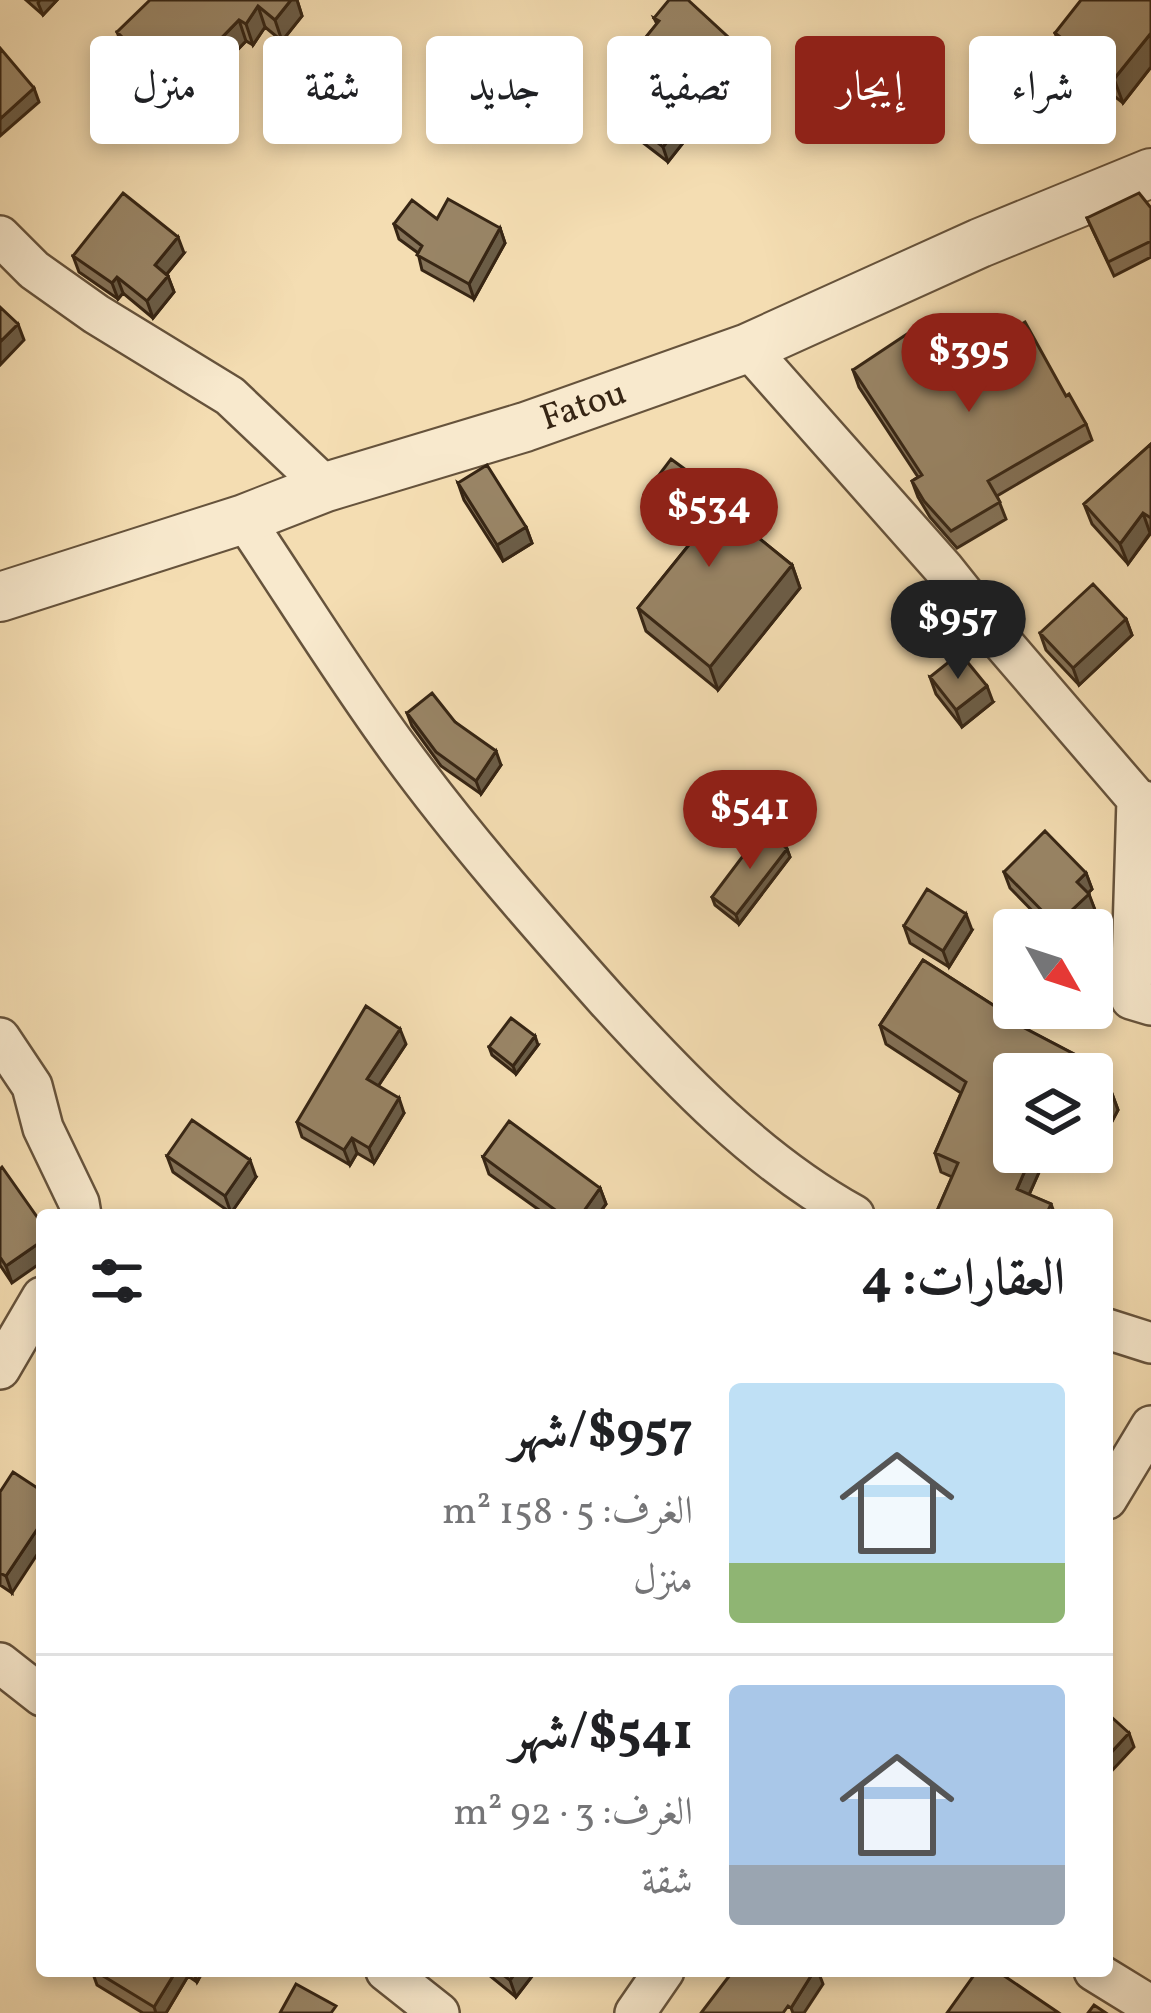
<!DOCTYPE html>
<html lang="ar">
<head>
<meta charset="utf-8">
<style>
  :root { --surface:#fff; --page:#f2f2f2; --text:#202124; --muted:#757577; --line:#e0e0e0; --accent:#8f2418 }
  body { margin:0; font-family:Vollkorn,Amiri,serif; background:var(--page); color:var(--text); direction:rtl; height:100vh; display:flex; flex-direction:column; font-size:45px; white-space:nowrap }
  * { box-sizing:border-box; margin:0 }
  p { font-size:39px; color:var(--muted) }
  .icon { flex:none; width:66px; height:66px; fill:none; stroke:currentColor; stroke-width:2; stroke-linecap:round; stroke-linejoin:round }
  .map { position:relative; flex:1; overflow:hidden; direction:ltr }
  .sheet { position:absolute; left:36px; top:1209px; width:1077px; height:768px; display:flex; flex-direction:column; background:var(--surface); border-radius:12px; box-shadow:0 6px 18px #0003; direction:rtl }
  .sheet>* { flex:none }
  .top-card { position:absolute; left:36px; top:36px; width:1080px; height:108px; direction:rtl; display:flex; gap:24px }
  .needle { width:78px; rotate:129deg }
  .buttons { position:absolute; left:993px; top:909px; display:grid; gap:24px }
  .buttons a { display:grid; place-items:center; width:120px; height:120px; border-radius:12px; background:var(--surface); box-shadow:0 6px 18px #0003; font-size:60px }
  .price { position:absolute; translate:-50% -102px; padding:0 27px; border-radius:42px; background:var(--accent); color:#fff; font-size:39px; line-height:78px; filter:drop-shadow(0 3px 6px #0008) }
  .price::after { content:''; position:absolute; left:50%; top:72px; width:36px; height:27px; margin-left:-18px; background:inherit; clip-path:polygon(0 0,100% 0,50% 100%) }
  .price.on { background:#222; color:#fff }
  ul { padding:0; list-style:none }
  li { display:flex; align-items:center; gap:36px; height:300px; padding:0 48px }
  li+li { border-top:3px solid var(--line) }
  li span { display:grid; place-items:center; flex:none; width:336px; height:240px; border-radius:12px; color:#555 }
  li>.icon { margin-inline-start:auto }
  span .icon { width:144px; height:144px; fill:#fffc; stroke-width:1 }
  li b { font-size:51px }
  h2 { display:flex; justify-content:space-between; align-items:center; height:144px; padding:0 48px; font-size:51px }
  .pill { padding:0 42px; border-radius:12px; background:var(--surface); box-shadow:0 6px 18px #0003; font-size:42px; line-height:108px }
  .pill.on { background:var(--accent); color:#fff }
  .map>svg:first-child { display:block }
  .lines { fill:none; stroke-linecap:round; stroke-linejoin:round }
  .minor-casing { stroke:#66533c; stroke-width:44 }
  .tertiary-casing { stroke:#66533c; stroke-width:52 }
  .minor { stroke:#f8e9cd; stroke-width:39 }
  .tertiary { stroke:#f8e9cd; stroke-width:48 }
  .wall { fill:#847258; stroke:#362514; stroke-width:3 }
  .shaded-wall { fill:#6b5d47; stroke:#362514; stroke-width:3 }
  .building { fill:#998566; stroke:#362514; stroke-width:3 }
  .labels { text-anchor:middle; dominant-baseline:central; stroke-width:9; stroke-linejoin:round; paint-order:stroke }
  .street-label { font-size:36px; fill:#362514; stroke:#f8e9cd }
</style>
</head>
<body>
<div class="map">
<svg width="1151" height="2013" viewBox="0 0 1151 2013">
  <rect width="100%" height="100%" fill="#f4ddb2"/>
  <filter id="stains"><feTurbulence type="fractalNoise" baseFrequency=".00167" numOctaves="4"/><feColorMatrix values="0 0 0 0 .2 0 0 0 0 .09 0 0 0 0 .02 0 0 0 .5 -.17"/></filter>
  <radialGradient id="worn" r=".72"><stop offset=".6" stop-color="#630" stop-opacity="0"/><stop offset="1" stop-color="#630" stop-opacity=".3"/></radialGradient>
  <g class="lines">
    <defs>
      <path id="minor" d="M 0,236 L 34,270 L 96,314 L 230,396 L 326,487
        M 748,348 L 943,568 L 1002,642 L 1137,799
        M 244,519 C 295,595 343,673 397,747 C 461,835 534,918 607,1000 C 680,1080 758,1162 854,1215
        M 1151,803 L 1137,799 L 1131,999 L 1151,1005
        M 0,1038 L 32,1086 L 43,1128 L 79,1203 L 81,1215
        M 1107,1329 L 1151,1343
        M 0,1369 L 42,1297
        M 1107,1499 L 1151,1426
        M 0,1663 L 42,1696
        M 386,1971 L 439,2013
        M 1094,1971 L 1151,2006
        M 635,2013 L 664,1971"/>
      <path id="tertiary" d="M 0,597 L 244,519 L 326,487 L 525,427 L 748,348 L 980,243 L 1151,173"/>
    </defs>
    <use href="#minor" class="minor-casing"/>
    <use href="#tertiary" class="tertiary-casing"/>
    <use href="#minor" class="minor"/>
    <use href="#tertiary" class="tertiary"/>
  </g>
  <path class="wall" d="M 26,0 L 57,0 L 43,15 Z
    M 297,0 L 302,16 L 282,41 L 265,27 L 253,45 L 246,41 L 209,79 L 215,97 L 193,120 L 125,53 L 117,32 Z
    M 1151,0 L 1151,67 L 1123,103 L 1064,57 L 1055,33 Z
    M 654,18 L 746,63 L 668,162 L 620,125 L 615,109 L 621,101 L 615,96 L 610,81 L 657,24 Z
    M 1151,208 L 1151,257 L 1114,276 L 1087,218 Z
    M 437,219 L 500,228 L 505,243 L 474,299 L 422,270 L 418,253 L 399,239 L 394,224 Z
    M 184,253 L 167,274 L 174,292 L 153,318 L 123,293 L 118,299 L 79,272 L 73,256 Z
    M 943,369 L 1066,396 L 1086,424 L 1092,440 L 997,496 L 1006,519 L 957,548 L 930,517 L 918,497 L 912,481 L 918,477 L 859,387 L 853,370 Z
    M 1151,444 L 1151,533 L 1128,564 L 1092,524 L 1084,504 Z
    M 701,481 L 707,496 L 792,565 L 800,588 L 718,690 L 646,631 L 638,608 L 689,545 L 653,518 L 644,495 Z
    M 458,483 L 526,527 L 532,543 L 503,561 L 464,500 Z
    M 1126,619 L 1132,635 L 1079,685 L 1046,650 L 1040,633 Z
    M 930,677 L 993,702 L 962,727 L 936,694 Z
    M 407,713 L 455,722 L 501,765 L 481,794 L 441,766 L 412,726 Z
    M 787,849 L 790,857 L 739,924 L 715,905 L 712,897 Z
    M 1004,872 L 1086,873 L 1092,889 L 1088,893 L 1095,910 L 1074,930 L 1051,930 L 1010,888 Z
    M 904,926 L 972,930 L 949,967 L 910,943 Z
    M 923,960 L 1021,1023 L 1022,1027 L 1093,1064 L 1100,1084 L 1111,1091 L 1118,1110 L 1087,1169 L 1056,1152 L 1092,1152 L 1092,1074 L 1014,1074 L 1014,1152 L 1048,1152 L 1029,1195 L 1051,1204 L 1055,1215 L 939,1215 L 937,1211 L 952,1177 L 941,1172 L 935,1153 L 961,1093 L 886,1044 L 880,1025 Z
    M 406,1044 L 378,1086 L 404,1113 L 374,1163 L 357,1153 L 350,1165 L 302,1137 L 297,1122 Z
    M 538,1045 L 516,1074 L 492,1055 L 489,1047 Z
    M 167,1156 L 256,1177 L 231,1213 L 173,1172 Z
    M 483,1157 L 600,1188 L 606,1204 L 598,1215 L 546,1215 L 489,1174 Z
    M 0,1169 L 12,1283 L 0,1265 Z
    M 0,1492 L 12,1593 L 0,1585 Z
    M 92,1971 L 203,1971 L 197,1982 L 188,1976 L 166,2013 L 143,2013 L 97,1985 Z
    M 484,1971 L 536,1971 L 516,1997 Z"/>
  <path class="shaded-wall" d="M 40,0 L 57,0 L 43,15 L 38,3 Z
    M 291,0 L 297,0 L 302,16 L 282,41 L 275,20 Z
    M 258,6 L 265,27 L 253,45 L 246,24 Z
    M 239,20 L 246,41 L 209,79 L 215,97 L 193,120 L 185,99 L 196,64 Z
    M 1151,33 L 1151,67 L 1123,103 L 1114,79 Z
    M 740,48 L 746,63 L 668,162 L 663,147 Z
    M 34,88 L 39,102 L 0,136 L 0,119 Z
    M 500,228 L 505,243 L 474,299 L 469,284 Z
    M 178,237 L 184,253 L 161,281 L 155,265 Z
    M 168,276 L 174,292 L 153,318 L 147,301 Z
    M 117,277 L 123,293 L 118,299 L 112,283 Z
    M 18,324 L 24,340 L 0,365 L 0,342 Z
    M 1143,513 L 1150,533 L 1128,564 L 1120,544 Z
    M 526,527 L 532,543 L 503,561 L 497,545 Z
    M 792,565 L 800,588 L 718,690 L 710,667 Z
    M 1126,619 L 1132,635 L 1079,685 L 1073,668 Z
    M 987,686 L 993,702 L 962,727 L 956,710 Z
    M 496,751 L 501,765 L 481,794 L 476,781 Z
    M 787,849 L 790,857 L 739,924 L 736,915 Z
    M 1086,873 L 1092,889 L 1083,898 L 1077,882 Z
    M 1089,894 L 1095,910 L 1074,930 L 1058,930 L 1056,925 Z
    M 966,914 L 972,930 L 949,967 L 943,951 Z
    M 400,1029 L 406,1044 L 373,1094 L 367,1079 Z
    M 535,1036 L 538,1045 L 516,1074 L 513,1066 Z
    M 1093,1064 L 1100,1083 L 1094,1097 L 1092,1074 L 1088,1074 Z
    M 1111,1091 L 1118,1110 L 1087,1169 L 1081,1152 L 1092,1152 L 1092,1127 Z
    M 399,1098 L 404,1113 L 374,1163 L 369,1148 Z
    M 352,1138 L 357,1153 L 350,1165 L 344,1150 Z
    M 1033,1152 L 1048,1152 L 1023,1208 L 1017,1189 Z
    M 250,1160 L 256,1177 L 231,1213 L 225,1196 Z
    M 600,1188 L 606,1204 L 598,1215 L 581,1215 Z
    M 42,1241 L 42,1262 L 12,1283 L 6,1266 Z
    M 42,1522 L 42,1547 L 12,1593 L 6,1576 Z
    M 1129,1733 L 1134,1747 L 1107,1776 L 1107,1757 Z
    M 176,1971 L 186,1971 L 188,1976 L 166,2013 L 156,2013 L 154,2007 Z
    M 193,1971 L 203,1971 L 197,1982 Z
    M 517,1971 L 536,1971 L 516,1997 L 510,1980 Z
    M 814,1971 L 818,1971 L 823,1984 L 804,2013 L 793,2013 L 791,2008 Z"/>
  <path class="building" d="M 150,0 L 291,0 L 275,20 L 258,6 L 246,24 L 239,20 L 196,64 L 208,76 L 185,99 L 117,32 Z
    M 669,0 L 688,0 L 740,48 L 663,147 L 615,109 L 626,95 L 610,81 L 659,21 L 654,18 Z
    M 1081,0 L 1151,0 L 1151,33 L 1114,79 L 1055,33 Z
    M 0,48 L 34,88 L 0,119 Z
    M 123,193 L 178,237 L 155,265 L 168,276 L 147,301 L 117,277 L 112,283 L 73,256 Z
    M 1139,193 L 1151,208 L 1151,241 L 1108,262 L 1087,218 Z
    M 448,199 L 500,228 L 469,284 L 417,255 L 422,246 L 394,224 L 412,200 L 437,219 Z
    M 0,307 L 18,324 L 0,342 Z
    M 1025,322 L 1066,396 L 1069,394 L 1086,424 L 988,481 L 1000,502 L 951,531 L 924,501 L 912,481 L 922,475 L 853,370 L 916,328 L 943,369 Z
    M 1151,444 L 1151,518 L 1143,513 L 1120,544 L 1084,504 Z
    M 671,459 L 701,481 L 697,488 L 792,565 L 710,667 L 638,608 L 697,535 L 644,495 Z
    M 487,465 L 526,527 L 497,545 L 458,483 Z
    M 1093,584 L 1126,619 L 1073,668 L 1040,633 Z
    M 960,653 L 987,686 L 956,710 L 930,677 Z
    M 432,693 L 455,722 L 496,751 L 476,781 L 436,752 L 407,713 Z
    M 768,829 L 787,849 L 736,915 L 712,897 L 752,844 Z
    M 1045,831 L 1086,873 L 1077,882 L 1089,894 L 1056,925 L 1004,872 Z
    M 927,889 L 966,914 L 943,951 L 904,926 Z
    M 923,960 L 1021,1023 L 1019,1025 L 1093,1064 L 1088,1074 L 1014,1074 L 1014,1152 L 1033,1152 L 1017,1189 L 1051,1204 L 1046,1215 L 946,1215 L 937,1211 L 958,1163 L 935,1153 L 966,1082 L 880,1025 Z
    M 366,1006 L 400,1029 L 367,1079 L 399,1098 L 369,1148 L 352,1138 L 344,1150 L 297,1122 Z
    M 511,1018 L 535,1036 L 513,1066 L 489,1047 Z
    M 1092,1080 L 1111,1091 L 1092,1127 Z
    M 192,1120 L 250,1160 L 225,1196 L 167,1156 Z
    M 509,1121 L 600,1188 L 581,1215 L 562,1215 L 483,1157 Z
    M 2,1167 L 42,1224 L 42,1241 L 6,1266 L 0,1257 L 0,1169 Z
    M 13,1472 L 42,1491 L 42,1522 L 6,1576 L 0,1573 L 0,1492 Z
    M 1107,1713 L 1129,1733 L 1107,1757 Z
    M 95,1971 L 176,1971 L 154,2007 Z
    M 498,1971 L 517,1971 L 510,1980 Z
    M 733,1971 L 814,1971 L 791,2008 L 788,2006 L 783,2013 L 701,2013 Z
    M 977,1971 L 997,1971 L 1059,2013 L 947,2013 Z
    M 296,1984 L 336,2006 L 331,2013 L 280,2013 Z
    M 1094,2005 L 1106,2013 L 1088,2013 Z"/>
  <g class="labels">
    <g class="street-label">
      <text transform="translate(584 407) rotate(-19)">Fatou</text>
    </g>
  </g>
  <rect width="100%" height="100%" filter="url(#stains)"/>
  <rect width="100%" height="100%" fill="url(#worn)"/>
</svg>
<div class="buttons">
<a><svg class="needle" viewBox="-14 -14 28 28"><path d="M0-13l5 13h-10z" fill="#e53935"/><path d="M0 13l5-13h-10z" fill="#757577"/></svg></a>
<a><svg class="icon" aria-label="layers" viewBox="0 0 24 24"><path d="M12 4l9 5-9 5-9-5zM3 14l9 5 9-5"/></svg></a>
</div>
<b class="price" style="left:969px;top:415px">$395</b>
<b class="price" style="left:709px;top:570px">$534</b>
<b class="price on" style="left:958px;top:682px">$957</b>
<b class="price" style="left:750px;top:872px">$541</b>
<div class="top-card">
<a class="pill">شراء</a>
<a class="pill on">إيجار</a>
<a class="pill">تصفية</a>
<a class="pill">جديد</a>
<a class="pill">شقة</a>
<a class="pill">منزل</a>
</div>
<section class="sheet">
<h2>العقارات: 4<svg class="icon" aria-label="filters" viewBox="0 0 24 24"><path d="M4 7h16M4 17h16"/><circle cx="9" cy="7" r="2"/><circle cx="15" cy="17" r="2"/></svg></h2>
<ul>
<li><span style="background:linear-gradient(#bfe0f5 75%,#8fb573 0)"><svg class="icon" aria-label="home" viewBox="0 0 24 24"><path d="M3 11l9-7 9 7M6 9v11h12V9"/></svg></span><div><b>$957/شهر</b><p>الغرف: 5 · 158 m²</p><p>منزل</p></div></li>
<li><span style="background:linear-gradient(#a9c7e8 75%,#9aa5b1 0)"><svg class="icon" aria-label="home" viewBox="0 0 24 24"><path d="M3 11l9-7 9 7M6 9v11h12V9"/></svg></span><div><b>$541/شهر</b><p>الغرف: 3 · 92 m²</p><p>شقة</p></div></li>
</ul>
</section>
</div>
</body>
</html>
